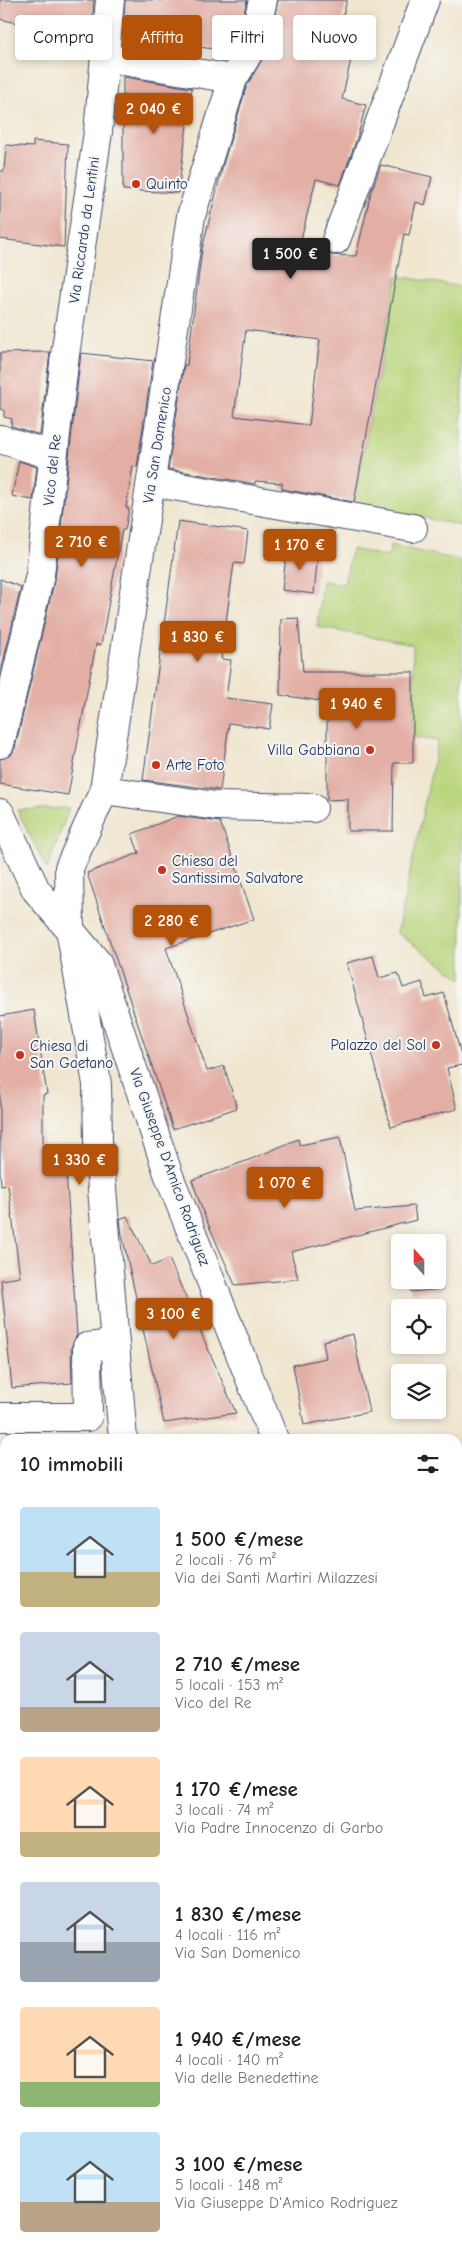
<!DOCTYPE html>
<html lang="it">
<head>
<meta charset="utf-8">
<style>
  :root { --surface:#fff; --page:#f6f6f6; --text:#202124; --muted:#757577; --accent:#b45309 }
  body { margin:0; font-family:"Comic Neue",sans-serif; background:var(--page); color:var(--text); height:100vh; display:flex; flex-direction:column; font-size:19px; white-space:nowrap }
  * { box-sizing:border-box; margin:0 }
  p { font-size:16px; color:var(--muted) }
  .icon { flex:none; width:28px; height:28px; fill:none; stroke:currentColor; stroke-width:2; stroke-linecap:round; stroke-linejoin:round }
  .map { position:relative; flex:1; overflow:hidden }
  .side { position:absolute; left:0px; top:1434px; width:462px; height:821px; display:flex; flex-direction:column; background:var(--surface); border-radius:15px 15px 0 0; box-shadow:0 2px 8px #0003 }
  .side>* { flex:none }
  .top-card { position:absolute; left:15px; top:15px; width:432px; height:45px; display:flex; gap:10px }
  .needle { width:32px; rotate:339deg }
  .buttons { position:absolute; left:391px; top:1234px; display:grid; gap:10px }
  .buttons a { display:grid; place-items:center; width:55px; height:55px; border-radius:5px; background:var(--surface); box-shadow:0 2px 8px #0003; font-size:25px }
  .price { position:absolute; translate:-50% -42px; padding:0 11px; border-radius:5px; background:var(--accent); color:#fff; font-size:16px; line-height:32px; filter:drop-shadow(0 1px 2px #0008) }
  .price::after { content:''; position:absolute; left:50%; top:30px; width:15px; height:11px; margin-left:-8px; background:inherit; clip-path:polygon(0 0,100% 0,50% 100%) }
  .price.current { background:#222; color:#fff }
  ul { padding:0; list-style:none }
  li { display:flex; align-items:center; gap:15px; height:125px; padding:0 20px }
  li span { display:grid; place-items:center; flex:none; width:140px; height:100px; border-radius:5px; color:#555 }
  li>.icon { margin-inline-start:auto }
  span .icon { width:60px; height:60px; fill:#fffc; stroke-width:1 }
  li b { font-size:21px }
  h2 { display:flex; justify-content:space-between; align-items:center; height:60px; padding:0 20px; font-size:21px }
  .pill { padding:0 18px; border-radius:5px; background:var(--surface); box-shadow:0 2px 8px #0003; font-size:18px; line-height:45px }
  .pill.current { background:var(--accent); color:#fff }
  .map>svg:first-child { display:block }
  .built { fill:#f7d0c9 }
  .green { fill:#b9d47a; stroke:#6a826c }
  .building { fill:#e3afa4; fill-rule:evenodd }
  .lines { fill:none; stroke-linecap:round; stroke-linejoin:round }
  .minor-casing { stroke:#3b4a6f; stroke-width:30 }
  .minor { stroke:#fff; stroke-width:28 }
  .poi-dot { fill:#c8321e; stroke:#f6f6f2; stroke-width:2 }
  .labels { text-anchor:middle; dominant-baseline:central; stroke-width:4; stroke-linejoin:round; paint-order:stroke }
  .poi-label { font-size:15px; fill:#1b2f5e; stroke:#f6f6f2; text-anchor:start }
  .street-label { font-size:15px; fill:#1b2f5e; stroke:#f6f6f2 }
</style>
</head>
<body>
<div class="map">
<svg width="462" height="2254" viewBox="0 0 462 2254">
  <rect width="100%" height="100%" fill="#f6f6f2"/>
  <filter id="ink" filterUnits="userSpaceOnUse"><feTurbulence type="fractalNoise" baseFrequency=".02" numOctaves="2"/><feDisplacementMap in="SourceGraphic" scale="10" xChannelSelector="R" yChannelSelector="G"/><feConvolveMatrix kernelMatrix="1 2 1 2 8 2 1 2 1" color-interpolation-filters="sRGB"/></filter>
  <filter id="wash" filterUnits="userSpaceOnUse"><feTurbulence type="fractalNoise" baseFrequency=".0096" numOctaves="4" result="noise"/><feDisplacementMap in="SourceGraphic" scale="20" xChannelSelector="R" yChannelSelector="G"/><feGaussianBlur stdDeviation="1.12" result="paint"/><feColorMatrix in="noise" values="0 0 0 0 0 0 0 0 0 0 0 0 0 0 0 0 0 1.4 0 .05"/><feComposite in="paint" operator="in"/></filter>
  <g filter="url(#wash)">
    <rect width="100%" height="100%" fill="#f0e6cf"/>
    <path class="built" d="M 462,2099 L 462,2254 L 427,2254 L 426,2250 L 458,2250 L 458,2100 Z"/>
    <path class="green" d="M 397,276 L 462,287 L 462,526 L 354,502 Z
      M 391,545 L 462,561 L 462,979 L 397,933 L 438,741 L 413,737 L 413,645 L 317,627 L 322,581 L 344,584 L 352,549 L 388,557 Z
      M 69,808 L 47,869 L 17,810 Z
      M 0,1648 L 5,1648 L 5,1866 L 0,1870 Z"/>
    <g id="blocks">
      <path class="building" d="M 0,0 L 94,0 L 91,35 L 77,33 L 77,37 L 0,19 Z
        M 125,0 L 247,0 L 237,41 L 232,51 L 198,47 L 196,57 L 122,45 Z
        M 278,0 L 347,0 L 337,37 L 355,42 L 342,99 L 366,105 L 357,138 L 340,185 L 316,179 L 299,247 L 326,251 L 331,255 L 356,256 L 371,192 L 381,165 L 432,177 L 425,205 L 416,202 L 409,235 L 404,234 L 354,502 L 282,489 L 282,483 L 255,481 L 255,484 L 168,469 L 184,365 L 187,365 L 202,249 L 224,161 L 247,85 L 267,51 ZM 246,330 L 320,340 L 309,425 L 234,416 Z
        M 123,77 L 192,88 L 178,193 L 123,190 Z
        M 33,141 L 68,144 L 64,247 L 0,239 L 0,171 L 4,171 L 6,145 L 33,147 Z
        M 44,352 L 50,352 L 40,435 L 11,426 L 12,419 L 4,417 L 4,410 L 0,409 L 0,353 Z
        M 81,353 L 153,361 L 137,467 L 133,466 L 126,507 L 129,509 L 125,530 L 122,530 L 101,645 L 96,644 L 68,795 L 0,784 L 0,759 L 11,755 L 15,748 L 55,578 Z
        M 19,461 L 37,467 L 33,500 L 12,496 Z
        M 178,521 L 248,531 L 244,564 L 234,563 L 221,659 L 231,660 L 226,698 L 273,704 L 269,729 L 229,723 L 220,790 L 143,780 Z
        M 287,548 L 318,552 L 314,594 L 282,590 Z
        M 0,579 L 21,587 L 0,676 Z
        M 298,618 L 303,672 L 413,672 L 413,763 L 394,763 L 393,831 L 348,831 L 348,799 L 327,800 L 327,702 L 280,695 L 281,619 Z
        M 178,816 L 220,822 L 254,919 L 166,948 L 207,1071 L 224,1066 L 237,1108 L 173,1129 L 87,873 L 139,853 L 132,834 Z
        M 373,956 L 379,978 L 398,973 L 403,988 L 422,982 L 426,998 L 444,993 L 462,1058 L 462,1065 L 447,1068 L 457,1109 L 391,1127 L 347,963 Z
        M 34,1010 L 47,1094 L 43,1095 L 43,1154 L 65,1155 L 77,1335 L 71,1347 L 72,1383 L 12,1388 L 1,1280 L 20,1277 L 8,1185 L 1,1186 L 0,1171 L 0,1016 Z
        M 340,1137 L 355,1211 L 414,1206 L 416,1220 L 291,1252 L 298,1279 L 235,1285 L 203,1212 L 192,1180 L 249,1160 L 298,1139 L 300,1145 Z
        M 127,1216 L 152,1266 L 169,1259 L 236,1413 L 164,1423 L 122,1235 L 120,1219 Z
        M 438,1248 L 440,1248 L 443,1289 L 411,1292 L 410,1280 L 438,1280 Z
        M 353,1334 L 369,1412 L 304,1425 L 293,1365 L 326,1358 L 323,1341 Z"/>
    </g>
  </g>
  <g filter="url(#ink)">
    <use href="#blocks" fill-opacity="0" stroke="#3b4a6f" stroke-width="1"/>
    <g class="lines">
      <defs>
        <path id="minor" d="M 105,58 L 233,79
          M 336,240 L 425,0
          M 0,439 L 52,455
          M 151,482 L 413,528
          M 0,744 L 40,575 L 65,355 L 98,132 L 110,0
          M 104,790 L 216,806 L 313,808
          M 0,813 L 36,890 L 97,962 L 169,1176 L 274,1439
          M 0,1417 L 88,1417 L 87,1347 L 114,1344
          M 123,1439 L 98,1141 L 97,1084 L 70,929 L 69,868 L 104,790 L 191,216 L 233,79 L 252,47 L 263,0
          M 458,1876 L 462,1887
          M 200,2250 L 201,2254
          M 69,2254 L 69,2250"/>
      </defs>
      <use href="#minor" class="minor-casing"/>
      <use href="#minor" class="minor"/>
    </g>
  </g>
  <g class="poi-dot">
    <circle cx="136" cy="184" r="5"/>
    <circle cx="370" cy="750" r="5"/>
    <circle cx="156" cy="765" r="5"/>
    <circle cx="162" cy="870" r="5"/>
    <circle cx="436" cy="1045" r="5"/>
    <circle cx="20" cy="1055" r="5"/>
  </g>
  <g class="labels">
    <g class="poi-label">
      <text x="146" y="184">Quinto</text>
      <text x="360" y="750" text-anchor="end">Villa Gabbiana</text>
      <text x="166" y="765">Arte Foto</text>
      <text x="172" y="861">Chiesa del<tspan x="172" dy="17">Santissimo Salvatore</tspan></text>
      <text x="426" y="1045" text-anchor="end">Palazzo del Sol</text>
      <text x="30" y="1046">Chiesa di<tspan x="30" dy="17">San Gaetano</tspan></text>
    </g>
    <g class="street-label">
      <text transform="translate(84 230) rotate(-82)">Via Riccardo da Lentini</text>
      <text transform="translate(157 445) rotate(-81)">Via San Domenico</text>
      <text transform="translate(52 470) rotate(-84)">Vico del Re</text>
      <text transform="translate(170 1167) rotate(70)">Via Giuseppe D'Amico Rodriguez</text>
    </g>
  </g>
</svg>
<div class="buttons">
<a><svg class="needle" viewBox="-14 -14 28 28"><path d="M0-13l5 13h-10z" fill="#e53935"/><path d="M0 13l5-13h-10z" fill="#757577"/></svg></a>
<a><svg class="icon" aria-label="locate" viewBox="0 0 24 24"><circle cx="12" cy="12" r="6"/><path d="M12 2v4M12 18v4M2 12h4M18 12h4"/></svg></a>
<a><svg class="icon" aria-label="layers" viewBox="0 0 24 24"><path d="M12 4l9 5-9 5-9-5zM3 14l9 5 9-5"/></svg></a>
</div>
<b class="price" style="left:154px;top:135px">2 040 €</b>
<b class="price current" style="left:291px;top:280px">1 500 €</b>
<b class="price" style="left:82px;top:568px">2 710 €</b>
<b class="price" style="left:300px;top:571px">1 170 €</b>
<b class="price" style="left:198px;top:663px">1 830 €</b>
<b class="price" style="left:357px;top:730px">1 940 €</b>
<b class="price" style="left:172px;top:947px">2 280 €</b>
<b class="price" style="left:80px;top:1186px">1 330 €</b>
<b class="price" style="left:285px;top:1209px">1 070 €</b>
<b class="price" style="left:174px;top:1340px">3 100 €</b>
<div class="top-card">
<a class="pill">Compra</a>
<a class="pill current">Affitta</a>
<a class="pill">Filtri</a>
<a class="pill">Nuovo</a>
</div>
<section class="side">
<h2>10 immobili<svg class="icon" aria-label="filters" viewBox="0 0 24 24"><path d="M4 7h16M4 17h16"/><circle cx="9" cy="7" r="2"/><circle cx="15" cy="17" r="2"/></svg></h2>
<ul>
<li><span style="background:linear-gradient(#bfe0f5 65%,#c2b280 0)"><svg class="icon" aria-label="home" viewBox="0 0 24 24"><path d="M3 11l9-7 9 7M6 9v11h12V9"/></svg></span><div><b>1 500 €/mese</b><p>2 locali · 76 m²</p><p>Via dei Santi Martiri Milazzesi</p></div></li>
<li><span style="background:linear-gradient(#c9d6e8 75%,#b9a48a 0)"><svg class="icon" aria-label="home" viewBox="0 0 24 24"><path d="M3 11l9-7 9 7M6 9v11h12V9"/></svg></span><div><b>2 710 €/mese</b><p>5 locali · 153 m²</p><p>Vico del Re</p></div></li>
<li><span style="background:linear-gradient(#ffd9b3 75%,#c2b280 0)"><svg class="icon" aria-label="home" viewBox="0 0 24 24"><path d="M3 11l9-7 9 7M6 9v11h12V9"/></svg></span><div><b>1 170 €/mese</b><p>3 locali · 74 m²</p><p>Via Padre Innocenzo di Garbo</p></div></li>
<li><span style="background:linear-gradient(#c9d6e8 60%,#9aa5b1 0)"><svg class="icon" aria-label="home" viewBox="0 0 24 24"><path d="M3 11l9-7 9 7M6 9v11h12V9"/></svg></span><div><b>1 830 €/mese</b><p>4 locali · 116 m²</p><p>Via San Domenico</p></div></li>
<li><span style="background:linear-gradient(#ffd9b3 75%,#8fb573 0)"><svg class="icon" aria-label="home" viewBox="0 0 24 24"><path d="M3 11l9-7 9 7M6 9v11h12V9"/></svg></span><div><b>1 940 €/mese</b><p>4 locali · 140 m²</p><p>Via delle Benedettine</p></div></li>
<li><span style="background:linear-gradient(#bfe0f5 70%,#b9a48a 0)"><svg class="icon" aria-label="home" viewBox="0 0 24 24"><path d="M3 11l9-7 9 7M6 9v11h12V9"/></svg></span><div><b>3 100 €/mese</b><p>5 locali · 148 m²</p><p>Via Giuseppe D'Amico Rodriguez</p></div></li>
</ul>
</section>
</div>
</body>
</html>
